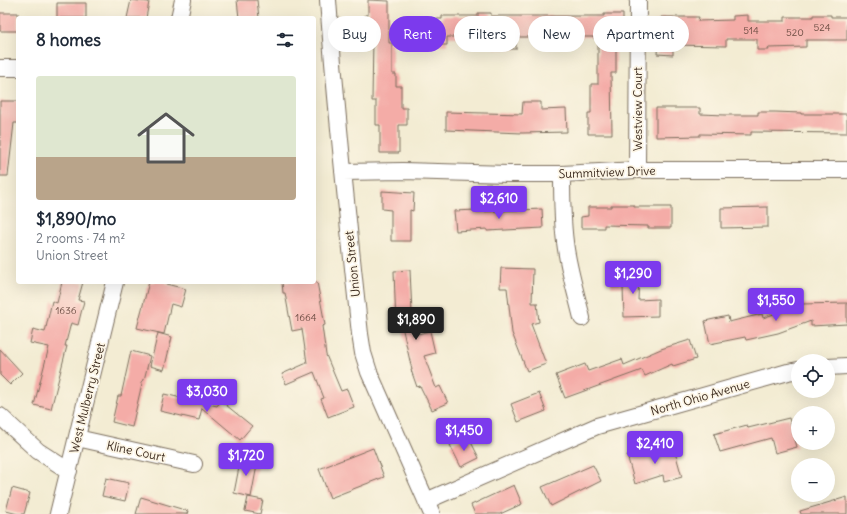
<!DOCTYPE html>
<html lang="en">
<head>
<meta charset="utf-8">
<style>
  :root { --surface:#fff; --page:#f6f6f7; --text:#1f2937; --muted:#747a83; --accent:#7c3aed }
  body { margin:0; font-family:Delius,sans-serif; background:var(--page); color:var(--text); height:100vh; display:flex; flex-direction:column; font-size:15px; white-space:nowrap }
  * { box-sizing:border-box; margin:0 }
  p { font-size:13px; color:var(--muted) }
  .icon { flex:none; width:22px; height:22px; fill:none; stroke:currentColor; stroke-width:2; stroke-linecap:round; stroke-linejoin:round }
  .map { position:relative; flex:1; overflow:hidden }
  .side { position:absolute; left:16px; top:16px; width:300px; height:268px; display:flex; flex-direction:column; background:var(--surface); border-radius:4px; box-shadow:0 4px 16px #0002 }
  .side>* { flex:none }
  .hud { position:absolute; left:328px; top:16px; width:380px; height:36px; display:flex; gap:8px }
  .fabs { position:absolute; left:791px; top:354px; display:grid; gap:8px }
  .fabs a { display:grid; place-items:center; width:44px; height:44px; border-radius:50%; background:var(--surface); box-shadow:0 4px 16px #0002; font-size:20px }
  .price { position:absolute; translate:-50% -34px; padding:0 9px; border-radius:4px; background:var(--accent); color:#fff; font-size:13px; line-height:26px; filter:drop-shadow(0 1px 2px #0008) }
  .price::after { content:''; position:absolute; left:50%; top:24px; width:12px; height:9px; margin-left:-6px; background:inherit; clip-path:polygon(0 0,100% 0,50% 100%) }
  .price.current { background:#222; color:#fff }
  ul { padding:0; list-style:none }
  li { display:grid; align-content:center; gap:8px; height:212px; padding:0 20px }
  li span { display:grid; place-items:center; height:124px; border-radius:4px; color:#555 }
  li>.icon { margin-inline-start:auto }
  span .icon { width:72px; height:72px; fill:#fffc; stroke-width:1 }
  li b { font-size:17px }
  h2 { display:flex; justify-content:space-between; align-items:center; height:48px; padding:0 20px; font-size:17px }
  .pill { padding:0 14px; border-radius:18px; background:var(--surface); box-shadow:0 4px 16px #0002; font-size:14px; line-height:36px }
  .pill.current { background:var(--accent); color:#fff }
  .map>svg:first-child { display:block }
  .building { fill:#f4aca7 }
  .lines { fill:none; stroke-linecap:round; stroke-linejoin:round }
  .minor-casing { stroke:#7b6e5d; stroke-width:18 }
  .minor { stroke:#fff; stroke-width:16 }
  .labels { text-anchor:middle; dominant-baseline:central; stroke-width:3.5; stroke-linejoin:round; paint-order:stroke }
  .number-label { font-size:10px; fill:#694a40 }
  .street-label { font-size:12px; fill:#3b2a1e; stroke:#fcf5e5 }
</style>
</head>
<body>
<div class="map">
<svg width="847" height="514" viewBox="0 0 847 514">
  <rect width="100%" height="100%" fill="#fcf5e5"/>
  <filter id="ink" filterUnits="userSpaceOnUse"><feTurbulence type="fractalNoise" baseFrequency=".025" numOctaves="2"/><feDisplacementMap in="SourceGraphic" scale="8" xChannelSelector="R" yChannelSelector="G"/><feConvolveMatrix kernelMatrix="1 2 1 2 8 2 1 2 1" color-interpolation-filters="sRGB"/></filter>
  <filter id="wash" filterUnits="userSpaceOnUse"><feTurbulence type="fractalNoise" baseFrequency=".012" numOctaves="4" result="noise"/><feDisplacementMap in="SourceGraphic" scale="16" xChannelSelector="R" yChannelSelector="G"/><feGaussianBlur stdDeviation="0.9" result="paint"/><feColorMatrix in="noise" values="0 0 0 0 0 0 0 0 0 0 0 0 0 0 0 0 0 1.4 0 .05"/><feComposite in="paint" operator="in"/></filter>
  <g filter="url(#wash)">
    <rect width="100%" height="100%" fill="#f3ecd3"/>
    <g id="blocks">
      <path class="building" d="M 131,0 L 149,2 L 146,18 L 127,18 Z
        M 237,0 L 257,0 L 259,18 L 239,18 Z
        M 368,0 L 389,1 L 389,43 L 392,43 L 392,74 L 396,74 L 396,86 L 401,86 L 401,108 L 407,108 L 407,125 L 399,125 L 399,153 L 380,153 L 380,125 L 376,125 L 376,101 L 372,101 L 373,38 L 365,38 L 365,15 L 368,15 Z
        M 57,3 L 86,3 L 86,18 L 57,18 Z
        M 0,13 L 18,13 L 18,31 L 0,31 Z
        M 478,13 L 491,13 L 491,16 L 604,16 L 604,14 L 623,14 L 623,36 L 616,36 L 616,73 L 611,73 L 612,134 L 588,134 L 588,113 L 591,113 L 591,84 L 598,84 L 598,38 L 593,38 L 593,37 L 516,37 L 516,49 L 495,49 L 495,37 L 447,37 L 447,45 L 435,45 L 434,19 L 442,19 L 442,16 L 478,16 Z
        M 748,15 L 748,21 L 785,21 L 785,17 L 813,17 L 813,15 L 831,15 L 831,17 L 847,17 L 847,40 L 806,40 L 806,47 L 768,48 L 769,50 L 757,50 L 757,39 L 726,39 L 726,46 L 673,45 L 673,55 L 657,54 L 658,40 L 654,40 L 654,21 L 660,21 L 661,17 L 699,17 L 698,21 L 733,20 L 733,16 Z
        M 0,101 L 18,101 L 18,123 L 14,123 L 8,176 L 0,176 Z
        M 523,102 L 541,102 L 541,110 L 566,109 L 567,132 L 522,133 L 446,130 L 446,112 L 522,114 Z
        M 656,108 L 700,108 L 700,114 L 725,115 L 758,115 L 758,112 L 775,112 L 801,113 L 801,114 L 847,114 L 847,133 L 751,132 L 751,135 L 700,134 L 700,136 L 656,137 Z
        M 382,191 L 414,193 L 413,211 L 410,210 L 410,241 L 391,241 L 391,210 L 382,209 Z
        M 611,205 L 634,205 L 634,207 L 671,207 L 671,228 L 648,228 L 648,226 L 604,225 L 604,228 L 581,228 L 581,217 L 588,216 L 588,207 L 611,207 Z
        M 768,207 L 768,227 L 721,228 L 721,208 Z
        M 542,209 L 543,228 L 487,231 L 487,229 L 456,231 L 454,211 L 476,210 L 477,212 Z
        M 501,268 L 533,269 L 532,303 L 537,303 L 539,322 L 531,324 L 546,364 L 527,371 L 512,333 L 507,288 L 500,288 Z
        M 410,270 L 413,335 L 430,331 L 435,353 L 424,356 L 436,388 L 440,386 L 448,403 L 432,410 L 420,386 L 417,387 L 411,370 L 412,370 L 402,326 L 396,326 L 394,271 Z
        M 611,271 L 639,272 L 638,300 L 658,299 L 658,316 L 624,317 L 623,287 L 611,287 Z
        M 62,282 L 83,282 L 78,300 L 84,301 L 78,325 L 71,323 L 65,346 L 67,346 L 51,409 L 34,405 L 49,347 L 30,343 L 33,329 L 45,332 L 52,301 L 57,303 Z
        M 149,282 L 166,282 L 166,284 L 186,289 L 181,307 L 171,304 L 164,334 L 137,328 Z
        M 282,282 L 317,282 L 325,325 L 322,326 L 326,355 L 341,391 L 347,389 L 354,407 L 328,417 L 321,399 L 324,398 L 314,372 L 286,384 L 282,374 L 307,363 L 302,329 L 292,331 L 285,293 L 283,293 Z
        M 847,303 L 847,324 L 811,326 L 811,321 L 778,333 L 746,340 L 745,337 L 710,344 L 705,321 L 728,316 L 729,322 L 762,314 L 763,318 L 801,304 Z
        M 158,333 L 172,337 L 164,370 L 150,366 Z
        M 690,340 L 696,359 L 673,366 L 672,364 L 645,376 L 642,370 L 565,398 L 556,375 L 585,364 L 588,371 L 622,359 L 624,365 L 661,349 Z
        M 0,349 L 22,373 L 10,385 L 0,375 Z
        M 131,351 L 150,356 L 144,380 L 143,379 L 132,427 L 112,422 L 118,396 L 121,396 Z
        M 539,393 L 546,411 L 518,422 L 511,404 Z
        M 164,394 L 217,406 L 221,401 L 252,426 L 240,440 L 202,408 L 199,420 L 160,411 Z
        M 789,418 L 797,447 L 775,453 L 771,438 L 720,452 L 714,434 L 747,425 L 748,428 Z
        M 468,436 L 479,458 L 461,467 L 450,445 Z
        M 673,445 L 682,477 L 664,482 L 663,475 L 635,484 L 627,455 L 646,450 L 647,453 Z
        M 373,448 L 384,477 L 330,498 L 319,469 Z
        M 241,457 L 258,460 L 251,497 L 234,493 Z
        M 593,465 L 601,481 L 551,506 L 542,487 Z
        M 106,478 L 129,483 L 125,501 L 102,496 Z
        M 514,485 L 522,504 L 500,514 L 475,514 L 471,505 Z
        M 12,488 L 30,493 L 24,514 L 18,514 L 6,511 Z
        M 141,497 L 188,511 L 187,514 L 136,514 Z
        M 248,497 L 263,500 L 260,514 L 245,511 Z
        M 847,497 L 847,514 L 801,514 L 800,511 Z"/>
    </g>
  </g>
  <g filter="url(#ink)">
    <use href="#blocks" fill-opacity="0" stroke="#7b6e5d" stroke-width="1"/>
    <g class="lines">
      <defs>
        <path id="minor" d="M 328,0 C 336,111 348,223 360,334 L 363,353 L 369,372 L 432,514
          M 179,18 L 183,0
          M 0,68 L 18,68
          M 637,170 L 638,0
          M 343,172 L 403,171 L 508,174 L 562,174 L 637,170 L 847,170
          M 562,174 C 562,196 562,219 565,242 C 568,268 576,293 582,318
          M 828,367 L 847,366
          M 0,416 L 38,451 L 69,471
          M 77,438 L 194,464
          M 426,501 L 597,426 L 788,372 L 798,370
          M 58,514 L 115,282"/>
      </defs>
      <use href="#minor" class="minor-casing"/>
      <use href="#minor" class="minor"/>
    </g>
  </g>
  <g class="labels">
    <g class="number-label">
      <text x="822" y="27">524</text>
      <text x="751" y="30">514</text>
      <text x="795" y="32">520</text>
      <text x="66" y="310">1636</text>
      <text x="306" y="317">1664</text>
    </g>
    <g class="street-label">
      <text transform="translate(637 109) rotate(-90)">Westview Court</text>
      <text transform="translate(607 172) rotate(-2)">Summitview Drive</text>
      <text transform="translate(352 264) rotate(-96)">Union Street</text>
      <text transform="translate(700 397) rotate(-16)">North Ohio Avenue</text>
      <text transform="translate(87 398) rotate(-76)">West Mulberry Street</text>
      <text transform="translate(136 451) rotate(12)">Kline Court</text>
    </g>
  </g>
</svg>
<div class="fabs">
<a><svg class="icon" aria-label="locate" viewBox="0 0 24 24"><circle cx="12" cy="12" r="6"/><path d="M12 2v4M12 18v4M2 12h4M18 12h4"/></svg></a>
<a>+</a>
<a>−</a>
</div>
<b class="price" style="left:499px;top:220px">$2,610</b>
<b class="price" style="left:633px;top:295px">$1,290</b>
<b class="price" style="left:776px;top:322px">$1,550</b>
<b class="price current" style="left:416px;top:341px">$1,890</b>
<b class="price" style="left:207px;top:413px">$3,030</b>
<b class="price" style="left:464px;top:452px">$1,450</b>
<b class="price" style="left:655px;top:465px">$2,410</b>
<b class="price" style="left:246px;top:477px">$1,720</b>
<div class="hud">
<a class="pill">Buy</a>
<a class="pill current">Rent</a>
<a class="pill">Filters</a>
<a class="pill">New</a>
<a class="pill">Apartment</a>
</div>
<section class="side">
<h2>8 homes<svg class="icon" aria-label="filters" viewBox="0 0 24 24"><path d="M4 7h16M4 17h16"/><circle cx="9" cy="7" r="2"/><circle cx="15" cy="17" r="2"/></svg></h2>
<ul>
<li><span style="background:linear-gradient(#dfe7d0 65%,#b9a48a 0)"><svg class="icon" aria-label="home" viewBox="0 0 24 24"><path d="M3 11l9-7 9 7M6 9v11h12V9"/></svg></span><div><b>$1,890/mo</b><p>2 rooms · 74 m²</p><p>Union Street</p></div></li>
</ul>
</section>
</div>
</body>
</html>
